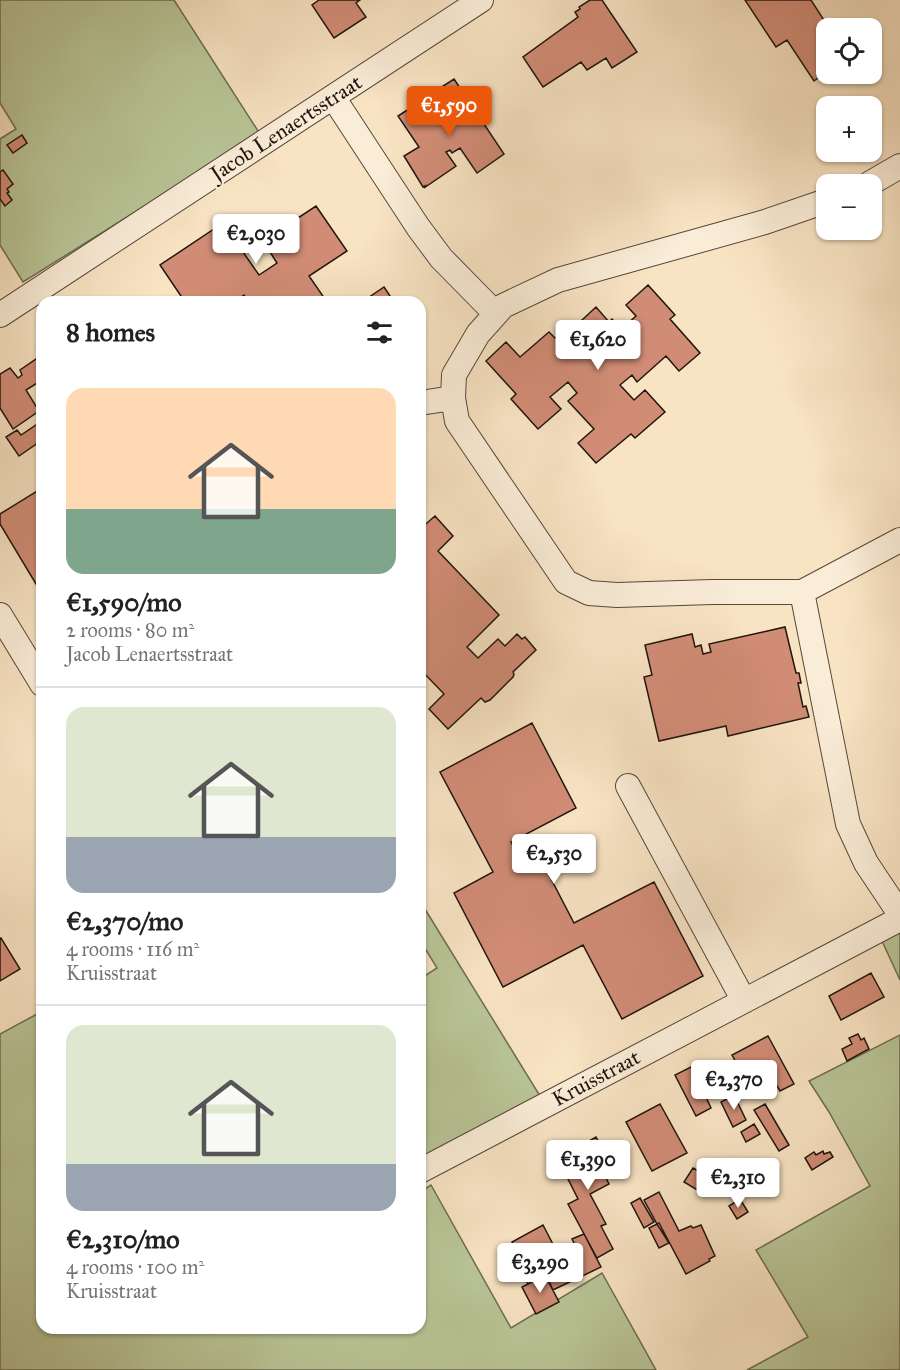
<!DOCTYPE html>
<html lang="en">
<head>
<meta charset="utf-8">
<style>
  :root { --surface:#fff; --page:#f6f6f6; --text:#222; --muted:#767676; --line:#e0e0e0; --accent:#ea580c }
  body { margin:0; font-family:"IM FELL Great Primer",serif; background:var(--page); color:var(--text); height:100vh; display:flex; flex-direction:column; font-size:22px; white-space:nowrap }
  * { box-sizing:border-box; margin:0 }
  p { font-size:20px; color:var(--muted) }
  .icon { flex:none; width:33px; height:33px; fill:none; stroke:currentColor; stroke-width:2; stroke-linecap:round; stroke-linejoin:round }
  .map { position:relative; flex:1; overflow:hidden }
  .sheet { position:absolute; left:36px; top:296px; width:390px; height:1038px; display:flex; flex-direction:column; background:var(--surface); border-radius:18px; box-shadow:0 2px 4px #0004 }
  .sheet>* { flex:none }
  .tools { position:absolute; left:816px; top:18px; display:grid; gap:12px }
  .tools a { display:grid; place-items:center; width:66px; height:66px; border-radius:12px; background:var(--surface); box-shadow:0 2px 4px #0004; font-size:30px }
  .price { position:absolute; translate:-50% -51px; padding:0 14px; border-radius:6px; background:#fff; color:#222; font-size:20px; line-height:39px; filter:drop-shadow(0 2px 3px #0008) }
  .price::after { content:''; position:absolute; left:50%; top:36px; width:18px; height:14px; margin-left:-9px; background:inherit; clip-path:polygon(0 0,100% 0,50% 100%) }
  .price.selected { background:var(--accent); color:#fff }
  ul { padding:0; list-style:none }
  li { display:grid; align-content:center; gap:12px; height:318px; padding:0 30px }
  li+li { border-top:2px solid var(--line) }
  li span { display:grid; place-items:center; height:186px; border-radius:18px; color:#555 }
  li>.icon { margin-inline-start:auto }
  span .icon { width:108px; height:108px; fill:#fffc; stroke-width:1 }
  li b { font-size:26px }
  h2 { display:flex; justify-content:space-between; align-items:center; height:72px; padding:0 30px; font-size:26px }
  .map>svg:first-child { display:block }
  .green { fill:#b9c597; stroke:#6c6d52; stroke-width:1.5 }
  .building { fill:#d18c76; stroke:#20150e; stroke-width:1.5 }
  .lines { fill:none; stroke-linecap:round; stroke-linejoin:round }
  .minor-casing { stroke:#56483b; stroke-width:26 }
  .minor { stroke:#faedd8; stroke-width:24 }
  .labels { text-anchor:middle; dominant-baseline:central; stroke-width:4.5; stroke-linejoin:round; paint-order:stroke }
  .street-label { font-size:21px; fill:#20150e; stroke:#faedd8 }
</style>
</head>
<body>
<div class="map">
<svg width="900" height="1370" viewBox="0 0 900 1370">
  <rect width="100%" height="100%" fill="#f8e3c3"/>
  <filter id="stains"><feTurbulence type="fractalNoise" baseFrequency=".00333" numOctaves="4"/><feColorMatrix values="0 0 0 0 .2 0 0 0 0 .09 0 0 0 0 .02 0 0 0 .5 -.17"/></filter>
  <radialGradient id="worn" r=".72"><stop offset=".6" stop-color="#630" stop-opacity="0"/><stop offset="1" stop-color="#630" stop-opacity=".3"/></radialGradient>
  <path class="green" d="M 0,0 L 174,0 L 260,134 L 23,282 L 0,245 L 0,139 L 16,129 L 0,103 Z
    M 420,901 L 540,1096 L 420,1162 L 420,979 L 437,968 L 420,940 Z
    M 900,930 L 900,980 L 882,941 Z
    M 39,1013 L 42,1018 L 42,1328 L 420,1328 L 420,1192 L 431,1185 L 511,1328 L 602,1273 L 656,1370 L 0,1370 L 0,1034 Z
    M 900,1035 L 900,1370 L 747,1370 L 808,1337 L 756,1250 L 870,1186 L 829,1112 L 809,1081 Z"/>
  <path class="building" d="M 319,0 L 360,0 L 356,3 L 366,17 L 334,38 L 312,5 Z
    M 590,0 L 602,0 L 637,52 L 612,68 L 606,58 L 587,70 L 581,62 L 543,87 L 523,57 L 578,17 L 575,12 L 580,9 L 579,7 Z
    M 745,0 L 811,0 L 829,28 L 826,28 L 826,74 L 837,74 L 830,79 L 825,73 L 814,81 L 787,40 L 776,47 Z
    M 454,79 L 504,154 L 477,173 L 460,148 L 452,153 L 450,150 L 446,152 L 456,166 L 424,188 L 425,186 L 423,187 L 404,156 L 419,147 L 398,116 L 415,105 L 426,122 L 431,122 L 450,109 L 437,90 Z
    M 22,135 L 27,143 L 13,153 L 7,145 Z
    M 3,170 L 13,184 L 7,189 L 9,192 L 7,193 L 12,200 L 5,206 L 0,199 L 0,172 Z
    M 316,206 L 347,251 L 309,276 L 327,302 L 248,302 L 244,295 L 234,302 L 185,302 L 160,265 L 223,223 L 259,275 L 277,263 L 263,241 Z
    M 648,285 L 675,315 L 670,319 L 700,353 L 679,371 L 666,356 L 637,382 L 632,375 L 620,385 L 634,400 L 645,390 L 665,412 L 635,438 L 631,434 L 596,463 L 578,443 L 594,429 L 568,401 L 577,393 L 568,382 L 550,397 L 561,409 L 538,429 L 511,399 L 516,394 L 486,361 L 506,342 L 520,357 L 549,332 L 555,338 L 566,328 L 573,335 L 585,324 L 582,320 L 596,307 L 609,322 L 612,319 L 616,324 L 614,326 L 618,332 L 636,316 L 626,305 Z
    M 384,287 L 394,302 L 362,302 Z
    M 42,355 L 42,380 L 26,390 L 39,411 L 13,429 L 0,408 L 0,374 L 10,368 L 18,378 L 22,375 L 20,370 Z
    M 42,421 L 42,440 L 19,456 L 6,437 L 17,430 L 21,435 Z
    M 42,488 L 42,594 L 0,524 L 0,514 Z
    M 435,516 L 453,536 L 438,551 L 499,615 L 467,647 L 478,658 L 498,639 L 505,646 L 517,634 L 522,639 L 525,637 L 536,650 L 513,672 L 514,674 L 513,677 L 490,700 L 485,702 L 481,698 L 448,729 L 429,709 L 444,694 L 420,669 L 420,665 L 424,661 L 420,657 L 420,529 Z
    M 785,627 L 796,673 L 799,673 L 801,683 L 798,683 L 803,707 L 806,706 L 809,717 L 728,736 L 726,726 L 659,741 L 644,677 L 652,675 L 645,645 L 692,634 L 695,647 L 701,645 L 703,654 L 711,652 L 709,644 Z
    M 532,723 L 576,808 L 511,842 L 520,858 L 536,850 L 574,923 L 654,882 L 703,976 L 622,1019 L 583,945 L 503,987 L 454,893 L 493,872 L 440,772 Z
    M 0,938 L 1,938 L 20,969 L 0,981 Z
    M 871,973 L 884,997 L 841,1020 L 829,996 Z
    M 858,1034 L 861,1040 L 864,1038 L 869,1049 L 847,1061 L 842,1049 L 852,1044 L 849,1038 Z
    M 768,1036 L 794,1084 L 780,1091 L 773,1079 L 752,1091 L 732,1055 Z
    M 699,1063 L 713,1090 L 705,1095 L 711,1108 L 696,1116 L 675,1075 Z
    M 734,1095 L 746,1120 L 733,1127 L 721,1102 Z
    M 660,1104 L 687,1153 L 652,1171 L 626,1122 Z
    M 765,1104 L 789,1145 L 779,1151 L 754,1110 Z
    M 754,1124 L 760,1134 L 746,1142 L 741,1132 Z
    M 596,1137 L 613,1168 L 604,1174 L 609,1184 L 590,1194 L 606,1224 L 601,1226 L 613,1249 L 597,1258 L 568,1204 L 578,1199 L 558,1159 Z
    M 823,1151 L 824,1154 L 830,1152 L 833,1157 L 812,1170 L 805,1158 L 814,1152 L 816,1155 Z
    M 693,1168 L 705,1175 L 702,1179 L 710,1184 L 704,1194 L 684,1182 Z
    M 659,1192 L 679,1231 L 691,1226 L 693,1228 L 701,1225 L 715,1256 L 709,1259 L 710,1261 L 686,1274 L 659,1223 L 657,1224 L 644,1200 Z
    M 640,1198 L 654,1222 L 644,1228 L 631,1203 Z
    M 740,1199 L 748,1212 L 737,1219 L 729,1206 Z
    M 657,1224 L 669,1243 L 659,1248 L 649,1228 Z
    M 543,1225 L 557,1252 L 540,1262 L 545,1275 L 528,1284 L 522,1272 L 526,1269 L 512,1242 Z
    M 584,1234 L 601,1267 L 553,1290 L 540,1262 L 559,1252 L 563,1259 L 578,1251 L 572,1239 Z
    M 545,1275 L 559,1302 L 536,1314 L 522,1287 Z"/>
  <g class="lines">
    <defs>
      <path id="minor" d="M 333,97 L 418,227 L 441,258 L 496,314
        M 869,184 L 900,166
        M 826,201 L 765,222 L 558,280 L 503,306 L 478,334 L 454,375 L 453,398 L 457,421 L 566,582 L 589,593 L 617,595 L 712,592 L 802,592 L 900,540
        M 0,315 L 481,0
        M 420,403 L 453,398
        M 802,592 L 848,824 L 866,863 L 900,914
        M 0,615 L 42,684
        M 628,786 L 744,1001
        M 420,1171 L 900,919"/>
    </defs>
    <use href="#minor" class="minor-casing"/>
    <use href="#minor" class="minor"/>
  </g>
  <g class="labels">
    <g class="street-label">
      <text transform="translate(286 128) rotate(-33)">Jacob Lenaertsstraat</text>
      <text transform="translate(596 1078) rotate(-28)">Kruisstraat</text>
    </g>
  </g>
  <rect width="100%" height="100%" filter="url(#stains)"/>
  <rect width="100%" height="100%" fill="url(#worn)"/>
</svg>
<div class="tools">
<a><svg class="icon" aria-label="locate" viewBox="0 0 24 24"><circle cx="12" cy="12" r="6"/><path d="M12 2v4M12 18v4M2 12h4M18 12h4"/></svg></a>
<a>+</a>
<a>−</a>
</div>
<b class="price selected" style="left:449px;top:137px">€1,590</b>
<b class="price" style="left:256px;top:265px">€2,030</b>
<b class="price" style="left:598px;top:371px">€1,620</b>
<b class="price" style="left:554px;top:885px">€2,530</b>
<b class="price" style="left:734px;top:1111px">€2,370</b>
<b class="price" style="left:588px;top:1191px">€1,390</b>
<b class="price" style="left:738px;top:1209px">€2,310</b>
<b class="price" style="left:540px;top:1294px">€3,290</b>
<section class="sheet">
<h2>8 homes<svg class="icon" aria-label="filters" viewBox="0 0 24 24"><path d="M4 7h16M4 17h16"/><circle cx="9" cy="7" r="2"/><circle cx="15" cy="17" r="2"/></svg></h2>
<ul>
<li><span style="background:linear-gradient(#ffd9b3 65%,#7fa58c 0)"><svg class="icon" aria-label="home" viewBox="0 0 24 24"><path d="M3 11l9-7 9 7M6 9v11h12V9"/></svg></span><div><b>€1,590/mo</b><p>2 rooms · 80 m²</p><p>Jacob Lenaertsstraat</p></div></li>
<li><span style="background:linear-gradient(#dfe7d0 70%,#9aa5b1 0)"><svg class="icon" aria-label="home" viewBox="0 0 24 24"><path d="M3 11l9-7 9 7M6 9v11h12V9"/></svg></span><div><b>€2,370/mo</b><p>4 rooms · 116 m²</p><p>Kruisstraat</p></div></li>
<li><span style="background:linear-gradient(#dfe7d0 75%,#9aa5b1 0)"><svg class="icon" aria-label="home" viewBox="0 0 24 24"><path d="M3 11l9-7 9 7M6 9v11h12V9"/></svg></span><div><b>€2,310/mo</b><p>4 rooms · 100 m²</p><p>Kruisstraat</p></div></li>
</ul>
</section>
</div>
</body>
</html>
